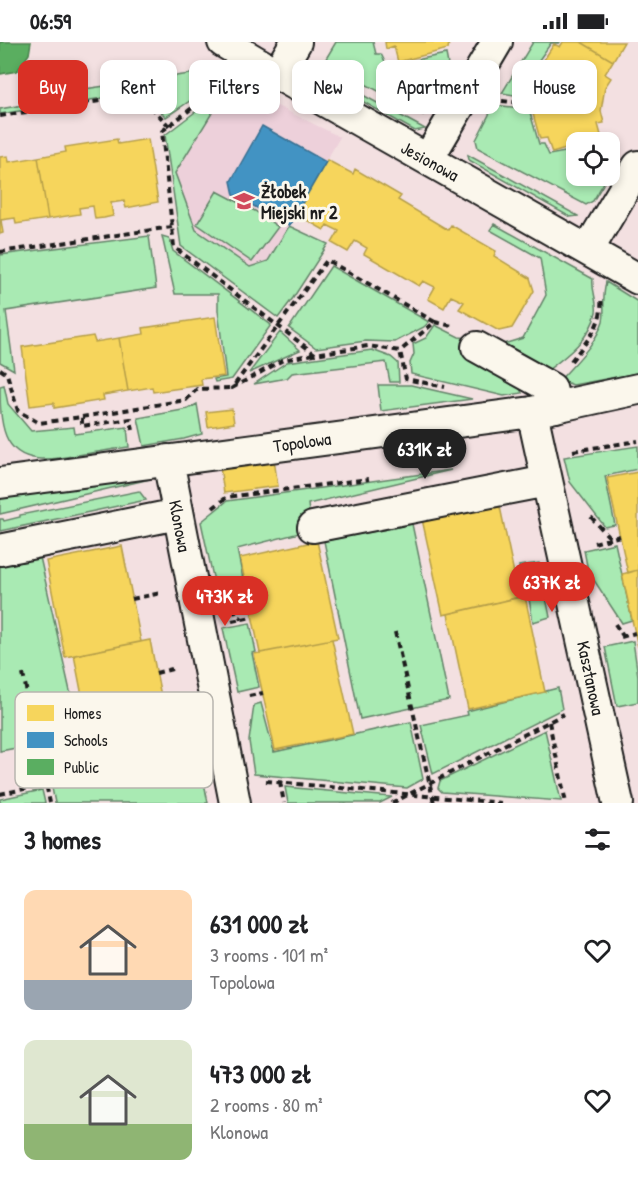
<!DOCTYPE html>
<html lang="en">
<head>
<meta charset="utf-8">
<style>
  :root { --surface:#fff; --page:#f2f2f2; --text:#202124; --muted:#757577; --accent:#d93025 }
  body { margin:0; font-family:"Patrick Hand",sans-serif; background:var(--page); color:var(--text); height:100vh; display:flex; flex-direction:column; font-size:22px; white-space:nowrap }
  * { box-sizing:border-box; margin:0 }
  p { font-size:20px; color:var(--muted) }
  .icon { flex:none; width:33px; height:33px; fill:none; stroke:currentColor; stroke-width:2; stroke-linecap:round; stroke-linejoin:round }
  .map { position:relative; height:761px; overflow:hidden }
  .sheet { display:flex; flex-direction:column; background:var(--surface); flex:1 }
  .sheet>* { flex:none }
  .banner { position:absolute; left:18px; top:18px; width:603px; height:54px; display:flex; gap:12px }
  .buttons { position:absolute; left:566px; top:90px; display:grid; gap:12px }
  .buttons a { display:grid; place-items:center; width:54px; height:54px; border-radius:12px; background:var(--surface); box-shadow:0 3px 9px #0003; font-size:30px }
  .price { position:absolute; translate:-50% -51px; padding:0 14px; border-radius:21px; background:var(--accent); color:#fff; font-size:20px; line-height:39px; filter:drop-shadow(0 2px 3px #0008) }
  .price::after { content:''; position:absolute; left:50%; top:36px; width:18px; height:14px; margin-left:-9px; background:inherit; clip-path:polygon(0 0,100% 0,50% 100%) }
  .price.on { background:#222; color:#fff }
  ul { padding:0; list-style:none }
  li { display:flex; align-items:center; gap:18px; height:150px; padding:0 24px }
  li span { display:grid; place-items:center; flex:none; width:168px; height:120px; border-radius:12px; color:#555 }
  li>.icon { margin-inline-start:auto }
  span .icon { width:72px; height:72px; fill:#fffc; stroke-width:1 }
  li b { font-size:26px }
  h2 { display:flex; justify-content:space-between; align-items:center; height:72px; padding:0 24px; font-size:26px }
  .tag { padding:0 21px; border-radius:12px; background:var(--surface); box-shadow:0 3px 9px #0003; font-size:21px; line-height:54px }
  .tag.on { background:var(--accent); color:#fff }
  .status { display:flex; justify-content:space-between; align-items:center; height:42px; padding:0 30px; background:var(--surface); direction:ltr }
  .status svg { height:16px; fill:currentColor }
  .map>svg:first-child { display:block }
  .built { fill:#edd0da }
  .green { fill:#a9eab3; stroke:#628368; stroke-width:1.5 }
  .homes { fill:#f6d55c; stroke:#b59e49; stroke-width:1.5 }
  .schools { fill:#4393c3; stroke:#376f91; stroke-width:1.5 }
  .public { fill:#5aae61; stroke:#47824c; stroke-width:1.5 }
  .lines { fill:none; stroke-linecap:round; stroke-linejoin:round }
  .minor-casing { stroke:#1c1c1c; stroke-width:34 }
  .path { stroke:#1c1c1c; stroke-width:4; stroke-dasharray:6 4.5; stroke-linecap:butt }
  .minor { stroke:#fbf7ec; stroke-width:30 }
  .labels { text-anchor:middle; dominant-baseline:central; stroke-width:6; stroke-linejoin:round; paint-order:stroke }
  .street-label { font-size:18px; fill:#1c1c1c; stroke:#fbf7ec }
  .poi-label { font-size:18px; font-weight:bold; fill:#1c1c1c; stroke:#fbf7ec; text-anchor:start }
  .key { fill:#fbf7ec; stroke:#b8b5ae; stroke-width:1.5 }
  .key-label { font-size:16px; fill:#1c1c1c }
</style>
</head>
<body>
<div class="status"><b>06:59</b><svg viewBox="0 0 49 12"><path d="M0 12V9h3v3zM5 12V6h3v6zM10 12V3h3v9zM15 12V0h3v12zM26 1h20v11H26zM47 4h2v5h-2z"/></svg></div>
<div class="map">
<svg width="638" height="761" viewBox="0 0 638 761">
  <rect width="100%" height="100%" fill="#f3e0e1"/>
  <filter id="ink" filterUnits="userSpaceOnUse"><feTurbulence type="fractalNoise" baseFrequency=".0167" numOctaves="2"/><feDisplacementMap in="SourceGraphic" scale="12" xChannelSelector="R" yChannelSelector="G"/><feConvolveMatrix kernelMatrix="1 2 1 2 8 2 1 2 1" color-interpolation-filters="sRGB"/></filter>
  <g filter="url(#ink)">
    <path class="built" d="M 245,48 L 340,95 L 268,219 L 250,225 L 195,188 L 175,131 L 215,66 Z"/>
    <path class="green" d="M 336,0 L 373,0 L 376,12 L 381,12 L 387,24 L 446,12 C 447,16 448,22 448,26 C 448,42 436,66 423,73 L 324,20 Z
      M 533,0 L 560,0 L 559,1 L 551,1 L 514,53 L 502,51 Z
      M 225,27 L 229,31 L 228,33 L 166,75 L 141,50 L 0,72 L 0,67 L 47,59 L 56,51 Z
      M 237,38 L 248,43 L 245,48 L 215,66 L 175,131 L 196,188 L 250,225 L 268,219 L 289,184 L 328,202 L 293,256 L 278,276 L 181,204 L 165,93 Z
      M 339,40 L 425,87 L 415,89 L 337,45 Z
      M 494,63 L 529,67 L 539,102 L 544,102 L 549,113 L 576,108 L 576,134 L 608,134 L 593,159 L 586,163 L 478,106 L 476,98 Z
      M 468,113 L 578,174 L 570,175 L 469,118 Z
      M 217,149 L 255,169 L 278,185 L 252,220 L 197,182 Z
      M 494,182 L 593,237 C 591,248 598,259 596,270 C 591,297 564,316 544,331 L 500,303 L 523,296 L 546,253 L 540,216 L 490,188 Z
      M 149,194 L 156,246 L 6,269 L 14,328 L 0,320 L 0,213 Z
      M 162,194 L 169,196 L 173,209 L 271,283 L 232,337 L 215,340 L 214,337 L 226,335 L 218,268 L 218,252 L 175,252 Z
      M 331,224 L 429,280 L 424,285 L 395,300 L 366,299 L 316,306 L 289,286 Z
      M 606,240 L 638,260 L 638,331 L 573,343 L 560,338 C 575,321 596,302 603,279 C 605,271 603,263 604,255 C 604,250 605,245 606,240 Z
      M 435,283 L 459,295 L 479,297 L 514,335 L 522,351 L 504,354 L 411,332 L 410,321 L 414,312 L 413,302 L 426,296 Z
      M 280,290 L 300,308 L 249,331 Z
      M 372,308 L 391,315 L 398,321 L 399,340 L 390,340 L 386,320 L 292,331 L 287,336 L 254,342 L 287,320 Z
      M 4,343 L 8,362 L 31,389 L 74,385 L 75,392 L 127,385 L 129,405 C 114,407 99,410 84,412 C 57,417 19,426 6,394 C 0,379 0,359 0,344 Z
      M 378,343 L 411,343 L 472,357 L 381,369 Z
      M 197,362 L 202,392 L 184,397 L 144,404 L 138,376 L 188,367 Z
      M 638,404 L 638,427 L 605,434 L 615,483 L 605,485 L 570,440 L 564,415 Z
      M 451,428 L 308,462 L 311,488 L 237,507 L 248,562 L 238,565 L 213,535 L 201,480 L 227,459 Z
      M 148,434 L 150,437 L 0,472 L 0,453 Z
      M 139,449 L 146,458 L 0,489 L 0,477 L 3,477 L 4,479 L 20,475 L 20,473 Z
      M 412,482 L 449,658 L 360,677 L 324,499 Z
      M 615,501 L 632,578 L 622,581 L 588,529 L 584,508 Z
      M 40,515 L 80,694 L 0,709 L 0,524 Z
      M 539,521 L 550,575 L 533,580 L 528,551 L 524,551 L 519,524 Z
      M 250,581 L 256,610 L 252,611 L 259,645 L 237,650 L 223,586 Z
      M 633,599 L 638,634 L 638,660 L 617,664 L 605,605 Z
      M 558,646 L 562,667 L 433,732 L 421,683 L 468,673 L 467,669 Z
      M 261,661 L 274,710 L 411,680 L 423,737 L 407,746 L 254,732 L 249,699 L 254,663 Z
      M 545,688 L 561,759 L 442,750 L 438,746 L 440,739 Z
      M 199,715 L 208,761 L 55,761 L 52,746 Z
      M 285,745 L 391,755 L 392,755 L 380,761 L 288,761 Z
      M 42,748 L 45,761 L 0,761 L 0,757 Z"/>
    <path class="homes" d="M 385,0 L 449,0 L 448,7 L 398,20 L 394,4 L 386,7 Z
      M 563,0 L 581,0 L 613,19 L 605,32 L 611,36 L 605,45 L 601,69 L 604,81 L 598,82 L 602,97 L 590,100 L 576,100 L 576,104 L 552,111 L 547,96 L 540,97 L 533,72 L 540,70 L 536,57 L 518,54 L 527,38 L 539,40 L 546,27 L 540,24 L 554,2 L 560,5 Z
      M 581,0 L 624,0 L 613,19 Z
      M 117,97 L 118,102 L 148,97 L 158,160 L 126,166 L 124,159 L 111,161 L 113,174 L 104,176 L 95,177 L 93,164 L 79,166 L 80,172 L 48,177 L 38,115 L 66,110 L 65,105 Z
      M 8,114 L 9,120 L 38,115 L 48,177 L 16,182 L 15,176 L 1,178 L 3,191 L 0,192 L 0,115 Z
      M 327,118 L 353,132 L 355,127 L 401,154 L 398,158 L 448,188 L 451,183 L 496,209 L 494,214 L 530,236 L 534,249 L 512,286 L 499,289 L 459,267 L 464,260 L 451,254 L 444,266 L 428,257 L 435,245 L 423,239 L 419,244 L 364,212 L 367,206 L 355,199 L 348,210 L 332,201 L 339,189 L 327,183 L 324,188 L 296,172 Z
      M 215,275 L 224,334 L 201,337 L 202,343 L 153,350 L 152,345 L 128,349 L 119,296 L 144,292 L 143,286 Z
      M 93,294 L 95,300 L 119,296 L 128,349 L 103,353 L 104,358 L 54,366 L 54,361 L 30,364 L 22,305 Z
      M 232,367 L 234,381 L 208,385 L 206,370 Z
      M 274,418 L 278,444 L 224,451 L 220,425 Z
      M 638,430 L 638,528 L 628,531 L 607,436 Z
      M 499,460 L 519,555 L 443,573 L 422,477 Z
      M 317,499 L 338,596 L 260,611 L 240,516 Z
      M 122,504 L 141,600 L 65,615 L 46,519 Z
      M 638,528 L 638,605 L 622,532 Z
      M 525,554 L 545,650 L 468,667 L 448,572 Z
      M 332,597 L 353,692 L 275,708 L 254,612 Z
      M 150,598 L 169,695 L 93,710 L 74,613 Z"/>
    <path class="schools" d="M 262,84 L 326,120 L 289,184 L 234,153 L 231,139 Z"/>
    <path class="public" d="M 0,0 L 31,0 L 29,12 L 17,29 L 0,32 Z"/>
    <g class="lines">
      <defs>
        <path id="minor" d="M 223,0 L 277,32 L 638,237
          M 277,32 L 296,0
          M 428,117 L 497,0
          M 588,208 L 638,124
          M 477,305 L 551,346 L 556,365
          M 532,370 L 618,761
          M 168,418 L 235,761
          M 0,441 L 532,370 L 638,347
          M 313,485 L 547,439
          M 0,508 L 178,472"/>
      </defs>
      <use href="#minor" class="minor-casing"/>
      <path class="path" d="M 225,41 L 162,89 L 174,205 L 315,312 L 368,304 L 400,309 L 406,337 L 445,345
        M 502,59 L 521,61 L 526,56
        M 0,74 L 140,53 L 169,84
        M 0,210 L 172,185
        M 435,280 L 452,284
        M 314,312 L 283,318 L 232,346 L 327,218 L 435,280 L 400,309
        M 571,319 C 587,299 604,282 601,255
        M 0,327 L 7,332 L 18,369 L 39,381 L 82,375 L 82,384 L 131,377 L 133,389
        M 82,375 L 186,358 L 197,347 L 232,346
        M 573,409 L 638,399
        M 213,466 L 227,455 L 369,437
        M 591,475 L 611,497
        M 594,501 L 620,494
        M 132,557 L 161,551
        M 232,567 L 242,577
        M 232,579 L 252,575
        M 615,582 L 623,594
        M 395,590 L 434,761
        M 621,595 L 635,591
        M 156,631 L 176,626
        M 23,632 L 50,761
        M 249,654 L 263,651
        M 549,680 L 566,761
        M 266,739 L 501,761
        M 280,740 L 284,761
        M 0,752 L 190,713
        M 392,761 L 564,672"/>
      <use href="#minor" class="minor"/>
    </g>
  </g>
  <defs>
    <symbol id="school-bare" viewBox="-9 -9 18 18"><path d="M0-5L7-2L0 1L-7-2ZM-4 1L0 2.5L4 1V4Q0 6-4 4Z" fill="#d1495b" stroke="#fbf7ec" stroke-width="2.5" paint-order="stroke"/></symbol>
  </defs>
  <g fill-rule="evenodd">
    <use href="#school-bare" x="229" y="144" width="30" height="30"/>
  </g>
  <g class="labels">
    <g class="street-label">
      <text transform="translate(430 119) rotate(29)">Jesionowa</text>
      <text transform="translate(302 400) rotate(-8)">Topolowa</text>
      <text transform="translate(180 484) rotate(79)">Klonowa</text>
      <text transform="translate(591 636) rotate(78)">Kasztanowa</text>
    </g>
    <g class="poi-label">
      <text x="261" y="149">Żłobek<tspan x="261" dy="21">Miejski nr 2</tspan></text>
    </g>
  </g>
  <rect x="15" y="650" width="198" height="96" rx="9" class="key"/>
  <rect x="27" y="663" width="27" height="16" fill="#f6d55c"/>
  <rect x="27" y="690" width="27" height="16" fill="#4393c3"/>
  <rect x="27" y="717" width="27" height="16" fill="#5aae61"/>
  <g class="key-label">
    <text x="64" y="677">Homes</text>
    <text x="64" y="704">Schools</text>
    <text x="64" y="731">Public</text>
  </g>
</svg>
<div class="buttons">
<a><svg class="icon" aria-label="locate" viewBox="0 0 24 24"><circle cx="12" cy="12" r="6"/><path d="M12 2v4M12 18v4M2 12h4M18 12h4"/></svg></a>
</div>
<b class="price on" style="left:425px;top:438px">631K zł</b>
<b class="price" style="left:552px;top:571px">637K zł</b>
<b class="price" style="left:225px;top:585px">473K zł</b>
<div class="banner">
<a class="tag on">Buy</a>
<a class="tag">Rent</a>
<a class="tag">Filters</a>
<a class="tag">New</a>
<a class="tag">Apartment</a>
<a class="tag">House</a>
</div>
</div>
<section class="sheet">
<h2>3 homes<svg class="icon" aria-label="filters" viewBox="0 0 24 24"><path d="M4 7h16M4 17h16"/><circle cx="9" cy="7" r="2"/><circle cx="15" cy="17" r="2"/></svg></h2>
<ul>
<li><span style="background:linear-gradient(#ffd9b3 75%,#9aa5b1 0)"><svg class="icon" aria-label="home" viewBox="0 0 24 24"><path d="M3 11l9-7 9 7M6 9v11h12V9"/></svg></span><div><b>631 000 zł</b><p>3 rooms · 101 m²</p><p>Topolowa</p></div><svg class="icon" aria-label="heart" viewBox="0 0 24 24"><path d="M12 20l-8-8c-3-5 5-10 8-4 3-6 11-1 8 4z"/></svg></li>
<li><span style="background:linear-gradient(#dfe7d0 70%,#8fb573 0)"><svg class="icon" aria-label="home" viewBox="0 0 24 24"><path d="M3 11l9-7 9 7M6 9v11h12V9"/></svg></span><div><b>473 000 zł</b><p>2 rooms · 80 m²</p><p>Klonowa</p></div><svg class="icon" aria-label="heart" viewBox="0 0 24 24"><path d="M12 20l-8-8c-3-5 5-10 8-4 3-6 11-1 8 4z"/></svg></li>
</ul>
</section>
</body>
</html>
